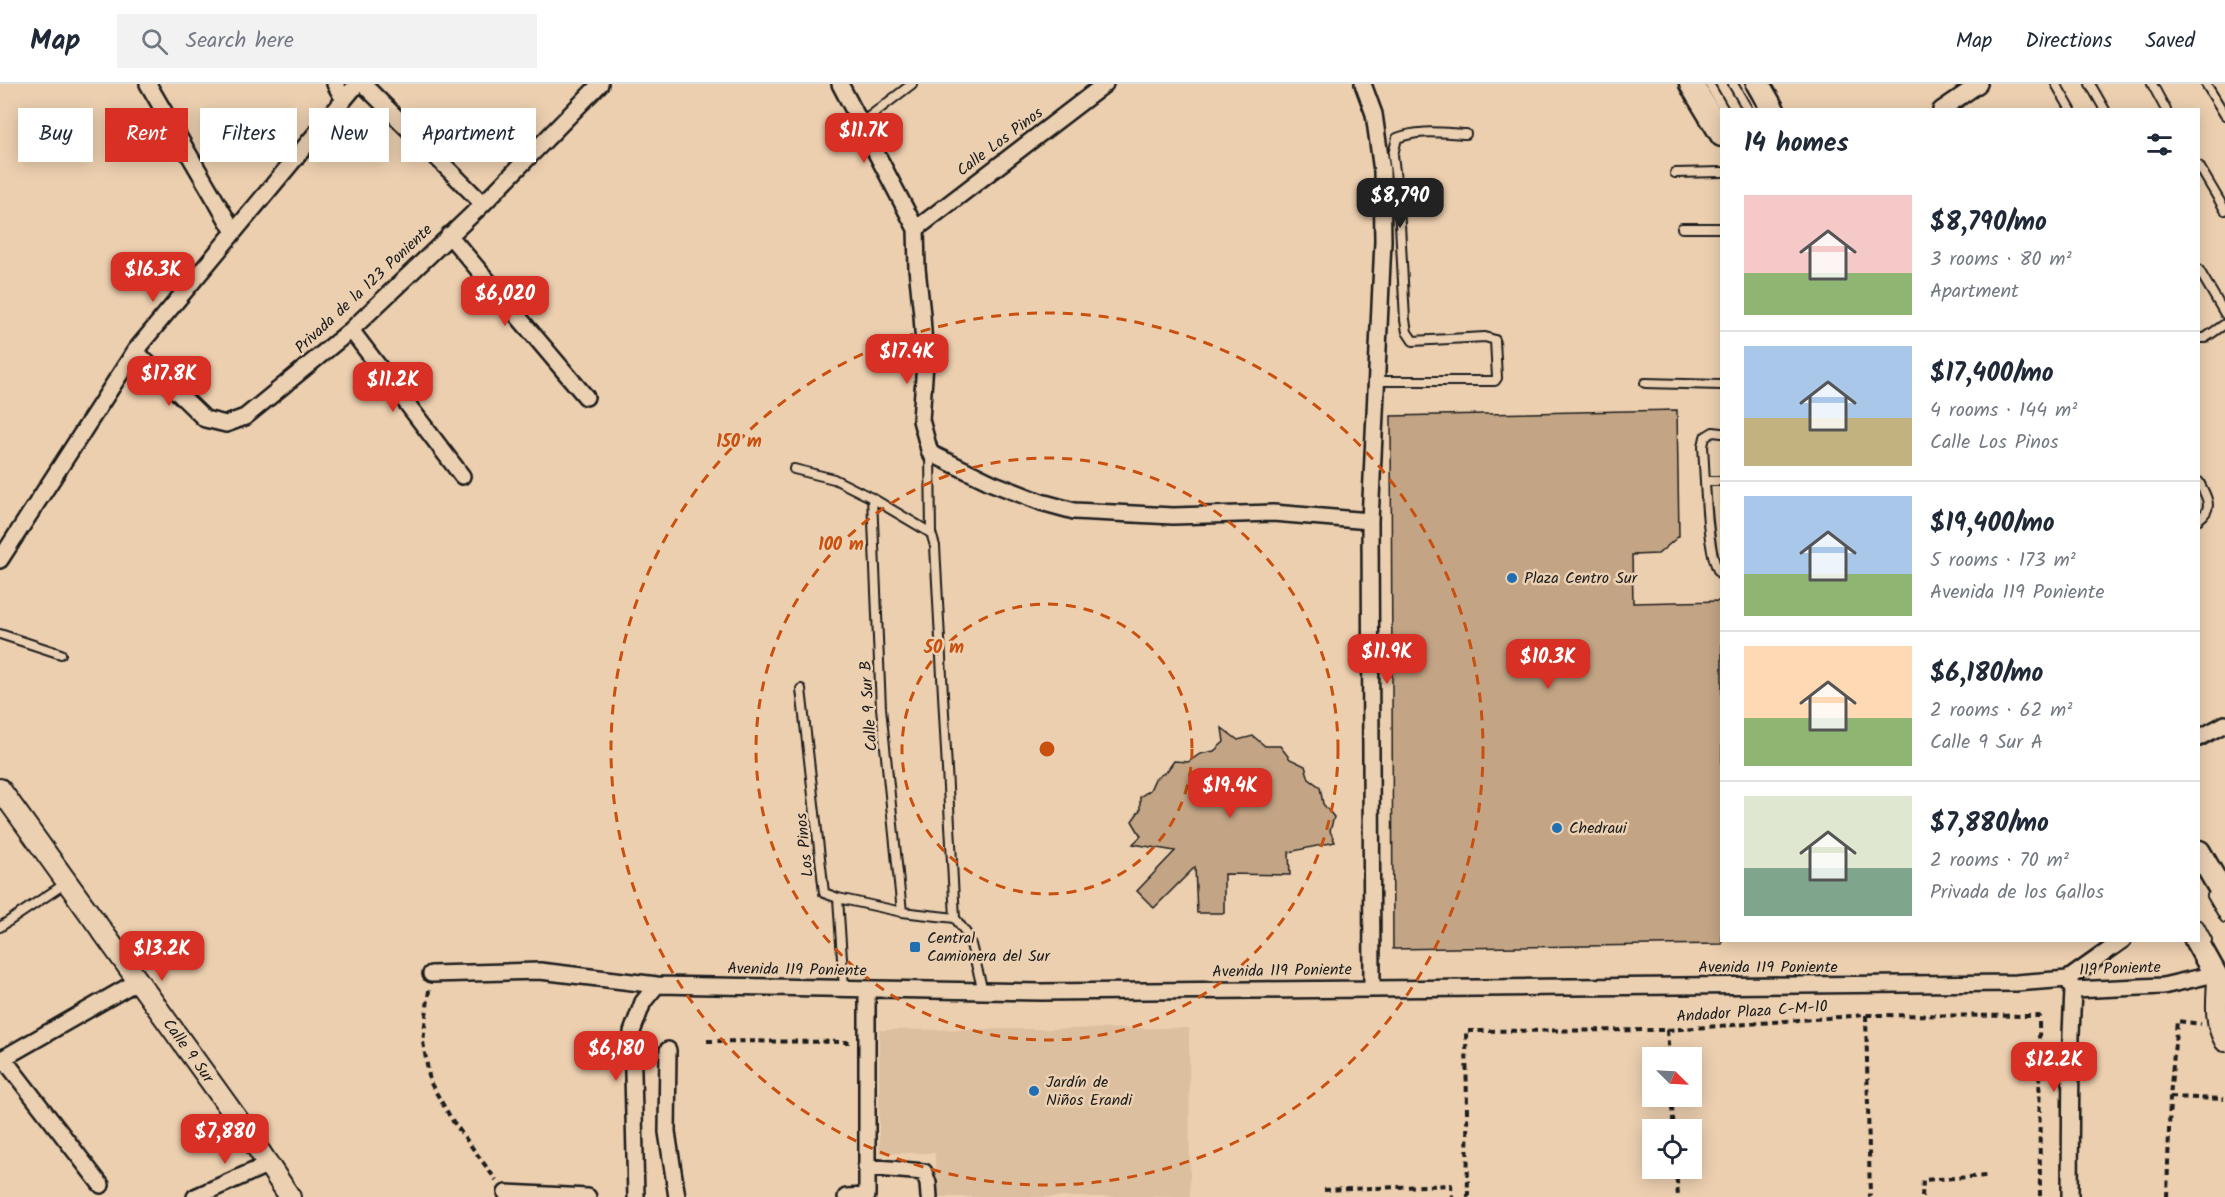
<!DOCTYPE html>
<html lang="en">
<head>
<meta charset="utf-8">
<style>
  :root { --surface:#fff; --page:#f2f2f3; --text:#1f2937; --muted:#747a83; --line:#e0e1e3; --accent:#d93025 }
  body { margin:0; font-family:Kalam,sans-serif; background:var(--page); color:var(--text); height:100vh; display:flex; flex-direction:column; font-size:22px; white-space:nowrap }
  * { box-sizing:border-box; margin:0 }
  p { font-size:20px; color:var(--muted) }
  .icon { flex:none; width:33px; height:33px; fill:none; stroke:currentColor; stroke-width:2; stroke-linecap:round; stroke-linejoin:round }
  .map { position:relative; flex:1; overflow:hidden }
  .sheet { position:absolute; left:1720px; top:24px; width:480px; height:834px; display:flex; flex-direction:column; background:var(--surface); border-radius:0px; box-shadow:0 3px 15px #0003 }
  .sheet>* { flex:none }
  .top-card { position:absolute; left:18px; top:24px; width:570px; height:54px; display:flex; gap:12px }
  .needle { width:39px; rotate:114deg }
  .buttons { position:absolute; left:1642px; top:963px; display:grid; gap:12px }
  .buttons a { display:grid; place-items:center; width:60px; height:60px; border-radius:0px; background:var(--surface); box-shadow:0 3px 15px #0003; font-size:30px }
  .price { position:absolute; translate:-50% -51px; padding:0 14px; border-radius:12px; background:var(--accent); color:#fff; font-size:20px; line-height:39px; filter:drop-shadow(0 2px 3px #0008) }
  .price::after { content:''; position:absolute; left:50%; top:36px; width:18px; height:14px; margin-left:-9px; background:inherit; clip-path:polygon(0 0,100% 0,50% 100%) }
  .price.current { background:#222; color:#fff }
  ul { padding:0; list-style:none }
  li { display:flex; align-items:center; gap:18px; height:150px; padding:0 24px }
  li+li { border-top:2px solid var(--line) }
  li span { display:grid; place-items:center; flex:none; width:168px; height:120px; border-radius:0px; color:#555 }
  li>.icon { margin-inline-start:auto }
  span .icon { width:72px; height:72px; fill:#fffc; stroke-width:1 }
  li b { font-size:26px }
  h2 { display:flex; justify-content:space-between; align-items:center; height:72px; padding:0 24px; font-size:26px }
  .chip { padding:0 21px; border-radius:0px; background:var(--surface); box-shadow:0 3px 15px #0003; font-size:21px; line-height:54px }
  .chip.current { background:var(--accent); color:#fff }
  header { display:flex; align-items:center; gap:36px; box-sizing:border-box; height:84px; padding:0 30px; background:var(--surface); border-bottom:2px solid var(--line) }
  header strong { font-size:28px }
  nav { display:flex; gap:33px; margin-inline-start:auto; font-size:21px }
  .search { width:420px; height:54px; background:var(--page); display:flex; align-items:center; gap:15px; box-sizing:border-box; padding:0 21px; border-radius:0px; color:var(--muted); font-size:22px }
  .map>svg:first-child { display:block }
  .built { fill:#dcbf9f }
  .building { fill:#c3a585; stroke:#1c1c1c; stroke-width:1.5 }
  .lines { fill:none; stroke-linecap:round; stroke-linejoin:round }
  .service-casing { stroke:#1c1c1c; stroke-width:12 }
  .minor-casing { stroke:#1c1c1c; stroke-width:20 }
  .tertiary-casing { stroke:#1c1c1c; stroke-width:24 }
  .secondary-casing { stroke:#1c1c1c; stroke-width:27 }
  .path { stroke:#1c1c1c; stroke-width:4; stroke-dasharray:6 4.5; stroke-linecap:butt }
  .service { stroke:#ebd0b2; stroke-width:8 }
  .minor { stroke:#ebd0b2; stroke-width:15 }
  .tertiary { stroke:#ebd0b2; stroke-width:20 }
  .secondary { stroke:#ebd0b2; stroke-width:22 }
  .ring { fill:none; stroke:#c9500e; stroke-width:3; stroke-dasharray:10 8 }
  .poi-dot { fill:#1f6fb2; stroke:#ebd0b2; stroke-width:2 }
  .labels { text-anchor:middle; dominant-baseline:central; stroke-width:5; stroke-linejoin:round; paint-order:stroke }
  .street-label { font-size:16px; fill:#1c1c1c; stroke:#ebd0b2 }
  .poi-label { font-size:16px; fill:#1c1c1c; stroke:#ebd0b2; text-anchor:start }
  .centre { fill:#c9500e; stroke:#ebd0b2; stroke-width:3 }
  .ring-label { font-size:18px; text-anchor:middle; font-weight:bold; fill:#c9500e; stroke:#ebd0b2; stroke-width:5; stroke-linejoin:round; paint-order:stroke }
</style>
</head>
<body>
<header>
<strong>Map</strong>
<div class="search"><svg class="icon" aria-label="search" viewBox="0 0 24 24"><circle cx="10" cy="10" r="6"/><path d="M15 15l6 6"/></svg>Search here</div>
<nav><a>Map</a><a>Directions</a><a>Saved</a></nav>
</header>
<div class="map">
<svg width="2225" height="1113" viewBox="0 0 2225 1113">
  <rect width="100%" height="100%" fill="#eccfaf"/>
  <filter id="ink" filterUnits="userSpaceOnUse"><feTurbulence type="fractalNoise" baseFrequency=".0167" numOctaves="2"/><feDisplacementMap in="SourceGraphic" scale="12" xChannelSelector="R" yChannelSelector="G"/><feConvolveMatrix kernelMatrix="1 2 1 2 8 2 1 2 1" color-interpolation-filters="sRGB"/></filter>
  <g filter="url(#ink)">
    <path class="built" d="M 1189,944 L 1190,1113 L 936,1113 L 935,1069 L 879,1069 L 879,946 Z"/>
    <path class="building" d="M 1677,326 L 1679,452 L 1658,470 L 1632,471 L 1633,519 L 1722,517 L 1722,860 L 1393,865 L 1391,332 Z
      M 1222,644 L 1238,656 L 1253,652 L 1265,662 L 1280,662 L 1290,675 L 1305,682 L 1309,695 L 1320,703 L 1323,720 L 1334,733 L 1330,747 L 1335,758 L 1289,768 L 1290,791 L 1224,790 L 1224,829 L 1197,829 L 1195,783 L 1154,824 L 1137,807 L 1175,767 L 1133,760 L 1141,752 L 1132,737 L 1140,726 L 1140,713 L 1150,706 L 1155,695 L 1167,687 L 1174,677 L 1188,678 L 1200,670 L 1214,667 L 1224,658 Z"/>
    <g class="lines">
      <defs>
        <path id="service" d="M 1709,0 L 1724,26
          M 1733,0 L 1748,26
          M 2056,0 L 2071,26
          M 2090,0 L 2105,26
          M 2152,0 L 2166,26
          M 2206,0 L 2225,31
          M 861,39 L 912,0
          M 2199,82 L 2225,126
          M 1675,89 L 1722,88
          M 1682,144 L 1722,144
          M 2199,186 L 2225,230
          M 2199,254 L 2205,254 L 2225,240
          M 1378,297 L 1495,297 L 1497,294 L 1495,256 L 1485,253 L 1413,257 L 1407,248 L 1405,236 L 1399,121 L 1393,71 L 1397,54 C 1419,45 1443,49 1466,50
          M 1645,299 L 1722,301
          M 1722,349 L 1713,348 L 1705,353 L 1703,362 C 1705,386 1706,479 1722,492
          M 930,369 L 931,449 L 935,462 L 955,834
          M 794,385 L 834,395 L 872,414 L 931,449
          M 1706,397 L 1722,397
          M 2199,398 C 2206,412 2215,424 2199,435
          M 872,414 L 881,624 L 902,828
          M 0,550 L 61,570
          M 801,605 L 824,809 L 838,814 L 844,905
          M 2212,812 L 2225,834
          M 838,814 L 902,828 L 955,834 L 969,853 L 983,907
          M 2199,841 L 2207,856
          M 0,843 L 66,799"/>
        <path id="minor" d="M 148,0 L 234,148
          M 335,0 L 344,16
          M 363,0 L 483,120
          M 840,0 L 916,145 L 917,184 L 922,231 L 925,279 L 921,336 L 930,369 L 992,399 L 1041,418 L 1074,427 L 1173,432 L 1273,429 L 1370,437
          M 1363,0 L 1374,30 L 1382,87 L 1383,157 L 1370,437 L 1372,904
          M 1941,26 L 1979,0
          M 916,145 L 1105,0
          M 449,151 L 586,313
          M 351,246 L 462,392
          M 135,267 L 205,335 L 226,340 L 245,333 L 351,246 L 483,120 L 600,0
          M 0,476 L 135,267 L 357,0
          M 2199,654 L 2225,640
          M 431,890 L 540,887 L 657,901 L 1041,908 L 2016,899 L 2068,895 L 2123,856
          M 2069,897 L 2073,906 L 2163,902 L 2215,890
          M 668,966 L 667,1048 L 677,1113
          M 3,974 L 101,1101
          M 0,976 L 138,897
          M 866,1083 L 924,1088 L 928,1099 L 929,1113
          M 506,1109 L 588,1113
          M 195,1113 L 269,1080
          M 636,1113 L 632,948 L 643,918 L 657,901
          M 846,1113 L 867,1112 L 867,905
          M 2070,1113 L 2071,950 L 2073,906"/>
        <path id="tertiary" d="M 0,705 L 246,1047 L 290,1113
          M 2218,896 C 2217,917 2214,938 2225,957"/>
        <path id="secondary" d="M 1691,0 L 1722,51
          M 1758,0 L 1773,26
          M 2199,768 L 2225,813
          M 2196,856 L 2225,908"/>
      </defs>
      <use href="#service" class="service-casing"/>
      <use href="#minor" class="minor-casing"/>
      <use href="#tertiary" class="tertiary-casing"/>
      <use href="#secondary" class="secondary-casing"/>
      <path class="path" d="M 429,906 L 423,958 L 430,998 L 452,1036 L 496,1096
        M 1866,931 L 1870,1113
        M 1667,946 L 1669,974
        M 707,957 L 853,958
        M 1671,1012 L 1674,1046
        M 2170,1013 L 2224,1015
        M 1676,1084 L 1678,1113
        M 1324,1106 L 1451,1101 L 1452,1113
        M 1468,1113 L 1466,947 L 1667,946 L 1866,931 L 2039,932 L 2040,1113
        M 1922,1113 L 1923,1096 L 1986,1092
        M 2167,1113 L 2170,1013 L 2177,937 L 2201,940"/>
      <use href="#service" class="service"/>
      <use href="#minor" class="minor"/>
      <use href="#tertiary" class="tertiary"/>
      <use href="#secondary" class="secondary"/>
    </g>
  </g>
  <g class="ring">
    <circle cx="1047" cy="665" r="145"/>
    <circle cx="1047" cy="665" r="291"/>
    <circle cx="1047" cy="665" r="436"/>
  </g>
  <g class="poi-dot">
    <circle cx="1512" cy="494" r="6"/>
    <circle cx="1557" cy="744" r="6"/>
    <rect x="909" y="857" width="12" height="12" rx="3"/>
    <circle cx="1034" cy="1007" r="6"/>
  </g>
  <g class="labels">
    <g class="street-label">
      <text transform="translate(1000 58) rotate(-37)">Calle Los Pinos</text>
      <text transform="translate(364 205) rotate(-43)">Privada de la 123 Poniente</text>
      <text transform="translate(869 622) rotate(-94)">Calle 9 Sur B</text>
      <text transform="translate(805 761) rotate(-96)">Los Pinos</text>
      <text x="1768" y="883">Avenida 119 Poniente</text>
      <text transform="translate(2120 885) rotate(-2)">119 Poniente</text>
      <text transform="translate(797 886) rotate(1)">Avenida 119 Poniente</text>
      <text transform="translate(1282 887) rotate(-1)">Avenida 119 Poniente</text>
      <text transform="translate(1752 928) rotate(-4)">Andador Plaza C-M-10</text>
      <text transform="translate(188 967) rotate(54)">Calle 9 Sur</text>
    </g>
    <g class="poi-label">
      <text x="1524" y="494">Plaza Centro Sur</text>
      <text x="1569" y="744">Chedraui</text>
      <text x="927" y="854">Central<tspan x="927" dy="18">Camionera del Sur</tspan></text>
      <text x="1046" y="998">Jardín de<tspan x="1046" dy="18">Niños Erandi</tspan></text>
    </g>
  </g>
  <circle cx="1047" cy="665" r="9" class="centre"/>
  <g class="ring-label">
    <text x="739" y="363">150 m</text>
    <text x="841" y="466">100 m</text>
    <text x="944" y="569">50 m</text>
  </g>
</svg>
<div class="buttons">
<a><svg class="needle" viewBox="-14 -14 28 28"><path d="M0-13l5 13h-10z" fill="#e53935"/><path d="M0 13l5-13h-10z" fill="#747a83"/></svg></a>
<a><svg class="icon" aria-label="locate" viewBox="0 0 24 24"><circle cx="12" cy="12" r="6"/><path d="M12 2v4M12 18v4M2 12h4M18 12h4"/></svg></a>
</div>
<b class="price" style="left:864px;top:80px">$11.7K</b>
<b class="price current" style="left:1400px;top:145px">$8,790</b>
<b class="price" style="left:153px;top:219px">$16.3K</b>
<b class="price" style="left:505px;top:243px">$6,020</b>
<b class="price" style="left:907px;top:301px">$17.4K</b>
<b class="price" style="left:169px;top:323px">$17.8K</b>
<b class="price" style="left:393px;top:329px">$11.2K</b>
<b class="price" style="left:1387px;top:601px">$11.9K</b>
<b class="price" style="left:1548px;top:606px">$10.3K</b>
<b class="price" style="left:1230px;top:735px">$19.4K</b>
<b class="price" style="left:162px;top:898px">$13.2K</b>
<b class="price" style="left:616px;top:998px">$6,180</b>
<b class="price" style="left:2054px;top:1009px">$12.2K</b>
<b class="price" style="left:225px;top:1081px">$7,880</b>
<div class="top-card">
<a class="chip">Buy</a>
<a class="chip current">Rent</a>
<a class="chip">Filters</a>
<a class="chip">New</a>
<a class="chip">Apartment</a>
</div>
<section class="sheet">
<h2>14 homes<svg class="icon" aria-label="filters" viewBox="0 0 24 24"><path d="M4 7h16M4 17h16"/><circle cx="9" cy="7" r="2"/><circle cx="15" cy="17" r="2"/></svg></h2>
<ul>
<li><span style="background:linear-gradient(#f6c9c9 65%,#8fb573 0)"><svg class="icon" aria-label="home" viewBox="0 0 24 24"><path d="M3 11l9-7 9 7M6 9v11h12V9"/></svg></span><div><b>$8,790/mo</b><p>3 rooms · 80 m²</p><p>Apartment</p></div></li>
<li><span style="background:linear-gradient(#a9c7e8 60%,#c2b280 0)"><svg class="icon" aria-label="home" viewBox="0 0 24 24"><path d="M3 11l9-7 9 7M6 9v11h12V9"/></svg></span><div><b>$17,400/mo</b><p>4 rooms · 144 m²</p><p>Calle Los Pinos</p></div></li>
<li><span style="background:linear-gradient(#a9c7e8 65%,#8fb573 0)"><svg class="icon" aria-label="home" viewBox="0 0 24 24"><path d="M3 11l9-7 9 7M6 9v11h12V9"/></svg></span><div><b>$19,400/mo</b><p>5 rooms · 173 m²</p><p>Avenida 119 Poniente</p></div></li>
<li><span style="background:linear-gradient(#ffd9b3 60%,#8fb573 0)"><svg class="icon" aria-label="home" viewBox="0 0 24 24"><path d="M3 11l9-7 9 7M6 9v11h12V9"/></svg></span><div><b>$6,180/mo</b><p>2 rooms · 62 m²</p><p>Calle 9 Sur A</p></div></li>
<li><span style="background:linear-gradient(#dfe7d0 60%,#7fa58c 0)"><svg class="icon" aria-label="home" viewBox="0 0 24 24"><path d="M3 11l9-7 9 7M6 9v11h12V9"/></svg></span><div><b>$7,880/mo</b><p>2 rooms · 70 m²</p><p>Privada de los Gallos</p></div></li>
</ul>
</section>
</div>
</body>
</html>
